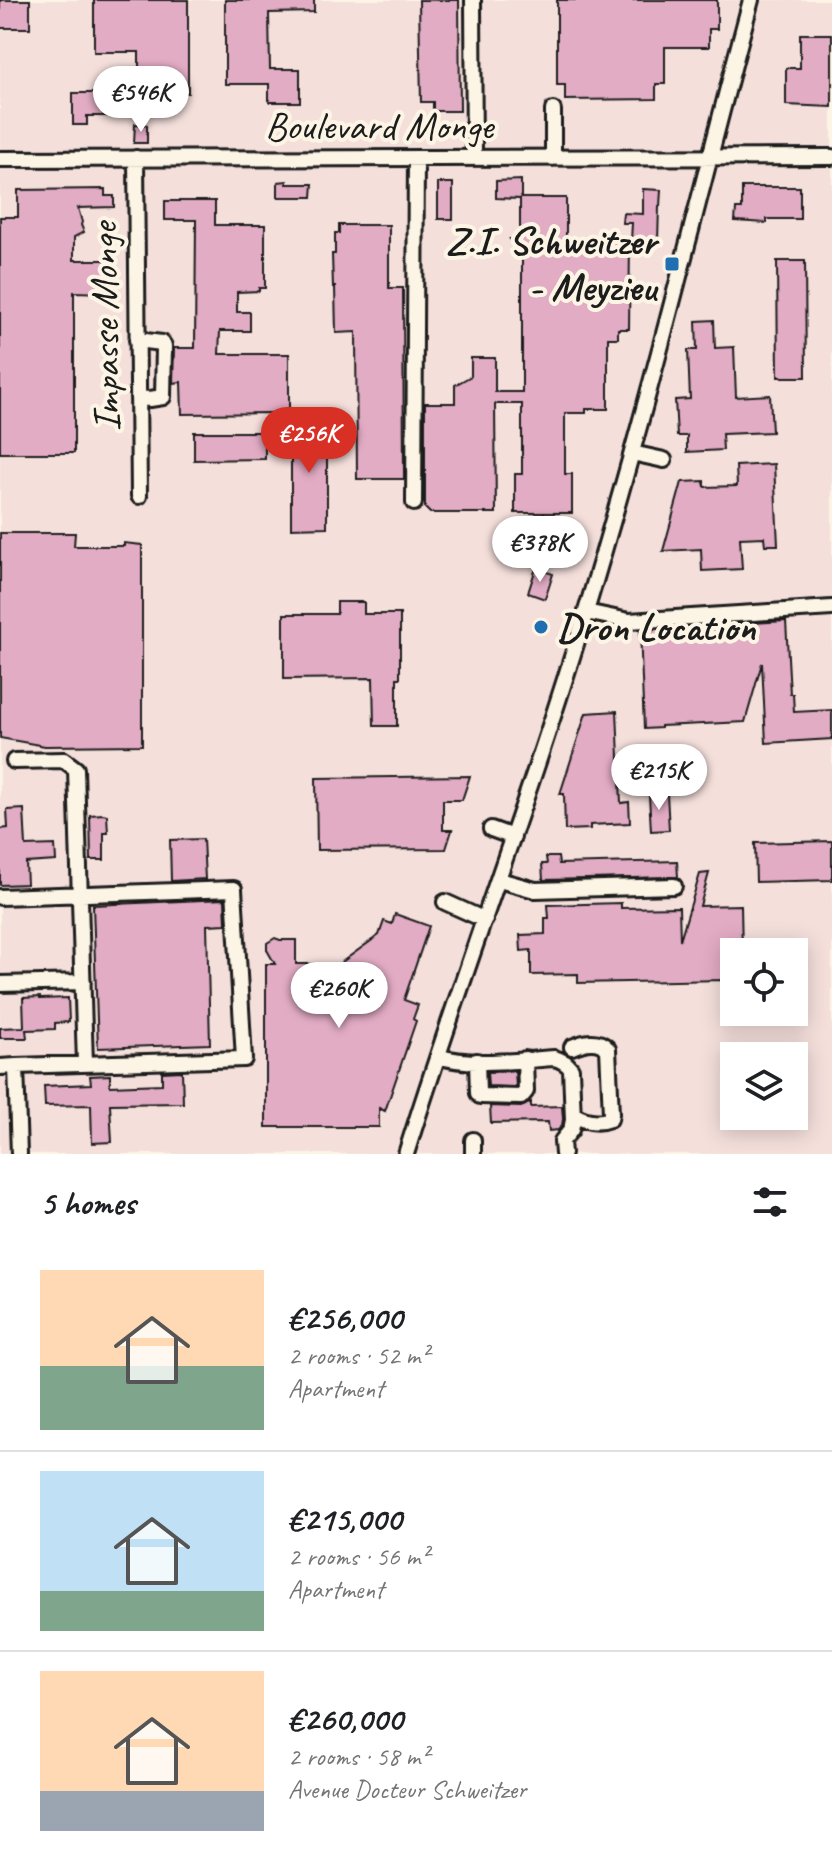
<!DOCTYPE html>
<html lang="en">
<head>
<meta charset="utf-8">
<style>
  :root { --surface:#fff; --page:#f2f2f2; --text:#202124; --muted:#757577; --line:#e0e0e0; --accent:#d93025 }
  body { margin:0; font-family:Caveat,sans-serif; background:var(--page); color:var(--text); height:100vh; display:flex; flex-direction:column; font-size:30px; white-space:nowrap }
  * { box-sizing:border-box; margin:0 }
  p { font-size:26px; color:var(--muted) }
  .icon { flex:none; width:44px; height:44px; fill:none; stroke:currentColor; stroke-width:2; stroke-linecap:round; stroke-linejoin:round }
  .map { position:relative; height:1154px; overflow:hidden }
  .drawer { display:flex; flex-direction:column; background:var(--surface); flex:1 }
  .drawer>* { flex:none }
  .fabs { position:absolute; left:720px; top:938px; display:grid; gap:16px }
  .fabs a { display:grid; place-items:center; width:88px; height:88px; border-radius:0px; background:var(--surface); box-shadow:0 4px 20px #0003; font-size:40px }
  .price { position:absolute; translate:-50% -68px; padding:0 18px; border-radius:28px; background:#fff; color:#222; font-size:26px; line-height:52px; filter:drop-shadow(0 2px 4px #0008) }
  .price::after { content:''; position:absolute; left:50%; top:48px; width:24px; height:18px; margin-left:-12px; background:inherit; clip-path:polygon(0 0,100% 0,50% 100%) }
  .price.active { background:var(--accent); color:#fff }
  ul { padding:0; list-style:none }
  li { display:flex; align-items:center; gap:24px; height:200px; padding:0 40px }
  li+li { border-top:2px solid var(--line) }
  li span { display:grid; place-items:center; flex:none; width:224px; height:160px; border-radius:0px; color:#555 }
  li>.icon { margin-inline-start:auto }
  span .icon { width:96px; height:96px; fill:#fffc; stroke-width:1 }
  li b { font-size:34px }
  h2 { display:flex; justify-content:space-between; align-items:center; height:96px; padding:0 40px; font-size:34px }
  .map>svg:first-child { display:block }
  .built { fill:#f4dfdb; fill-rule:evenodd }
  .building { fill:#e2acc4; stroke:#1c1c1c; stroke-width:2 }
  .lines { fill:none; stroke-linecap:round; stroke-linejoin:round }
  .minor-casing { stroke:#1c1c1c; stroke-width:20 }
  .minor { stroke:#fcf5e5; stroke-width:14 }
  .poi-dot { fill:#1f6fb2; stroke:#fcf5e5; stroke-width:3 }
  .labels { text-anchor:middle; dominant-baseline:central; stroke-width:8; stroke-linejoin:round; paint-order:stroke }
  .street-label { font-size:40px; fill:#1c1c1c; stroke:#fcf5e5 }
  .poi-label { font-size:40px; font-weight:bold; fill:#1c1c1c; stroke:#fcf5e5; text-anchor:end }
</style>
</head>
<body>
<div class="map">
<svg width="832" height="1154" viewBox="0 0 832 1154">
  <rect width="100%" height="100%" fill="#fcf5e5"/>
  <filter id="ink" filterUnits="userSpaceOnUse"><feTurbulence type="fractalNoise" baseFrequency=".0125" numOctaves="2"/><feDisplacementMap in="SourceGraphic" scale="16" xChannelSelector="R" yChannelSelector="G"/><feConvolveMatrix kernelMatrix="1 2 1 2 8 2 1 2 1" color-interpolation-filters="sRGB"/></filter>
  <g filter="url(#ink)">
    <path class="built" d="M 0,0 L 832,0 L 832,1154 L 0,1154 ZM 734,952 L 794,952 L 794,1012 L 734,1012 ZM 734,1056 L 794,1056 L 794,1116 L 734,1116 Z"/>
    <path class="building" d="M 0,0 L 30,0 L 30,28 L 0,28 Z
      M 94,0 L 188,0 L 188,93 L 139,93 L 139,52 L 94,52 Z
      M 225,0 L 314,0 L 314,12 L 269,13 L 270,69 L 300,69 L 300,102 L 269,102 L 269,84 L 225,84 Z
      M 419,0 L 459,0 L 460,111 L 433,111 L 433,102 L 421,102 Z
      M 557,0 L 717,0 L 717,29 L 709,29 L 709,47 L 665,47 L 665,84 L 656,84 L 656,99 L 565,100 L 565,85 L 557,85 Z
      M 800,34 L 832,34 L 832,107 L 786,105 L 786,68 L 800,68 Z
      M 73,93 L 112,93 L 112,116 L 87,116 L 87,125 L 73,125 Z
      M 135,124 L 147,125 L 147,143 L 134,143 Z
      M 521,180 L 521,198 L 566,198 L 566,239 L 630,241 L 629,329 L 618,329 L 618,338 L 608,338 L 608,409 L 586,409 L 586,413 L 565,413 L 565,474 L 572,474 L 572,513 L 515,513 L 515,474 L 522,474 L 522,404 L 495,404 L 496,513 L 430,513 L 425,508 L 425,403 L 455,403 L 455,385 L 471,376 L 471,358 L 495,358 L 495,392 L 522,392 L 522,249 L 517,249 L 510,239 L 520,239 L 520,199 L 496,198 L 496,181 Z
      M 287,181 L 287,184 L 313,184 L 312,197 L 278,197 L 278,182 Z
      M 438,183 L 453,183 L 453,219 L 438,219 Z
      M 742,187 L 800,187 L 800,219 L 767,219 L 767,223 L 735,221 L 736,209 L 742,209 Z
      M 105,189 L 105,196 L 114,196 L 114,207 L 78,208 L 82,222 L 81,225 L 84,232 L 74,237 L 74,260 L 106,260 L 106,293 L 74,292 L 74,453 L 0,453 L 0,217 L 18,217 L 18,190 Z
      M 643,189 L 661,190 L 660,206 L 659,206 L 658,241 L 631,241 L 632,223 L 622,223 L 623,213 L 643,214 Z
      M 165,201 L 215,201 L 215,225 L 265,225 L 265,288 L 259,288 L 259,291 L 237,292 L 237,312 L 250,312 L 250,331 L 220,331 L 219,354 L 289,354 L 289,429 L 279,429 L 279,413 L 182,414 L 181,382 L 173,383 L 174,348 L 195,348 L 196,220 L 165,220 Z
      M 339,225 L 389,225 L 389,288 L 403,288 L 404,479 L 357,479 L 356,332 L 336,333 L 335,287 L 333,287 L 332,254 L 335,254 L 335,233 L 339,233 Z
      M 777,261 L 805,261 L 806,377 L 778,377 Z
      M 714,320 L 715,348 L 734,347 L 736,397 L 770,395 L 772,432 L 722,434 L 723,450 L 687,452 L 687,436 L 677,436 L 675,400 L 690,399 L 688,350 L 697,350 L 696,321 Z
      M 291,422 L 327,422 L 327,527 L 291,528 Z
      M 194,432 L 265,432 L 265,459 L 194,460 Z
      M 774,464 L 778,545 L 765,545 L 764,537 L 740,538 L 742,569 L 702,571 L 701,549 L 663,551 L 682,482 L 704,481 L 705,487 L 737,486 L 736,466 Z
      M 0,533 L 75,533 L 74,546 L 124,546 L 124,543 L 142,545 L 142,745 L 45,746 L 0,738 Z
      M 536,568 L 553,574 L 545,599 L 528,593 Z
      M 337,602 L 364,602 L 364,614 L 400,614 L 400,678 L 397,678 L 397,726 L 374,726 L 373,678 L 284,679 L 284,614 L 337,614 Z
      M 786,621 L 790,694 L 793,694 L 794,712 L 832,710 L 832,739 L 766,743 L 762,663 L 745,722 L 661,726 L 661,728 L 644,729 L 640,630 Z
      M 617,711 L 621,803 L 629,802 L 630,823 L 590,825 L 590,829 L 565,830 L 564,794 L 560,794 L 586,713 Z
      M 670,755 L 670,763 L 691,762 L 692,784 L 667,785 L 667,791 L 647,775 L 646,756 Z
      M 470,776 L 462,800 L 443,800 L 443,830 L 452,830 L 446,849 L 317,850 L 316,778 Z
      M 667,794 L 669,830 L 651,831 L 649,795 Z
      M 24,809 L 26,846 L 55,845 L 56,861 L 26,863 L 27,884 L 0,885 L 0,829 L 8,828 L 7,810 Z
      M 103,814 L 107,815 L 108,833 L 104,833 L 104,860 L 91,860 L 90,815 Z
      M 203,839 L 205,879 L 171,881 L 170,840 Z
      M 832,841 L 832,880 L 756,882 L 755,843 Z
      M 546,857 L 558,857 L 559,864 L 677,861 L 678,877 L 543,880 L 542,864 L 547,864 Z
      M 709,873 L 700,906 L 741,905 L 742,952 L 734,952 L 734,984 L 724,985 L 724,980 L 578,983 L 578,974 L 531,975 L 531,950 L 521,951 L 520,935 L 545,934 L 545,918 L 549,918 L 548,905 L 621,903 L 621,908 L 679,907 L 680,940 L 700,874 Z
      M 225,899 L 226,924 L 207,925 L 210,1044 L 98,1048 L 93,905 Z
      M 395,914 L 429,926 L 404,1000 L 418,1005 L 413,1019 L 416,1021 L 385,1111 L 379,1108 L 379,1127 L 266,1127 L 266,964 L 275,964 L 267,950 L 267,943 L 275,938 L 280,940 L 296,940 L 296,964 L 339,964 L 379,935 L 384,921 L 392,924 Z
      M 40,997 L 40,999 L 68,998 L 69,1022 L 55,1023 L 55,1029 L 26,1030 L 27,1038 L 0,1038 L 0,1028 L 24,1027 L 23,998 Z
      M 182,1071 L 183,1103 L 110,1104 L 112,1142 L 92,1143 L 91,1105 L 45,1106 L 44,1086 L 91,1084 L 90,1076 L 110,1075 L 110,1086 L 162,1084 L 162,1072 Z
      M 515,1071 L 516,1087 L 488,1086 L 487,1072 Z
      M 531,1102 L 531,1107 L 562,1106 L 563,1119 L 562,1126 L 558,1130 L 549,1131 L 548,1122 L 491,1123 L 490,1106 L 521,1107 Z"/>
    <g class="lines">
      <defs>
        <path id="minor" d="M 473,0 L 474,158
          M 553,110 L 553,158
          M 136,158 L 139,496
          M 0,159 L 832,157
          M 137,340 L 162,343 L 164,346 L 163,397 L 150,399 L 138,398
          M 632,453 L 664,460
          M 414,503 L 416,158
          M 586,612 L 629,621 L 832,608
          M 14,761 L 64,760 L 76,769 L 85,1064
          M 491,829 L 513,837
          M 499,880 L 535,890 L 674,886
          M 0,897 L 234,889 L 244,1059 L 16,1066
          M 445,902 L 485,920
          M 0,984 L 83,982
          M 572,1047 C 584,1042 598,1038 608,1049 L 611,1114 L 610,1119 C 597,1124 584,1121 573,1114
          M 438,1056 C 469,1067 521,1060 554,1058 C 562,1060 567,1063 571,1069 L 573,1120 L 571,1130 L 562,1141 L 563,1154
          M 477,1061 L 478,1093 L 480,1096 L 521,1097 L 526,1091 L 525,1059
          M 0,1067 L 16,1066 L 19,1154
          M 473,1140 L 473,1154
          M 406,1154 C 463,971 532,792 587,608 C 648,407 697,203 751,0"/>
      </defs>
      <use href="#minor" class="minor-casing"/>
      <use href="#minor" class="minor"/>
    </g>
  </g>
  <g class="poi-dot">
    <rect x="664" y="256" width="16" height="16" rx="4"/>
    <circle cx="541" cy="627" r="8"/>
  </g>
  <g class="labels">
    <g class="street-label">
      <text x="379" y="126">Boulevard Monge</text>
      <text transform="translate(105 327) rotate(-91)">Impasse Monge</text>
    </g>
    <g class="poi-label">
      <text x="656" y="241">Z.I. Schweitzer<tspan x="656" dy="46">- Meyzieu</tspan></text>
      <text x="557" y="627" text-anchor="start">Dron Location</text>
    </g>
  </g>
</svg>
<div class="fabs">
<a><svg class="icon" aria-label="locate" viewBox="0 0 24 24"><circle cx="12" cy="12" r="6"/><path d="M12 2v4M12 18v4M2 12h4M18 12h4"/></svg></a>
<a><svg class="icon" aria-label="layers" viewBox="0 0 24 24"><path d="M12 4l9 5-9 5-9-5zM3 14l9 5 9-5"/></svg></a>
</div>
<b class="price" style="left:141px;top:134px">€546K</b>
<b class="price active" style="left:309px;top:475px">€256K</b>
<b class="price" style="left:540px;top:584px">€378K</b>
<b class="price" style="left:659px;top:812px">€215K</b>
<b class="price" style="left:339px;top:1030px">€260K</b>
</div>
<section class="drawer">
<h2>5 homes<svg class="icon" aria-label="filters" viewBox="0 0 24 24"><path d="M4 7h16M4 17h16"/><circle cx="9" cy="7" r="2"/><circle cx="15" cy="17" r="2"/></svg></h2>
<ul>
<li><span style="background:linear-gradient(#ffd9b3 60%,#7fa58c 0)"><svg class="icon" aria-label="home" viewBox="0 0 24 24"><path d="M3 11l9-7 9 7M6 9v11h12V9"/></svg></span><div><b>€256,000</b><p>2 rooms · 52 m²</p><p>Apartment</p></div></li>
<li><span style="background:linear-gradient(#bfe0f5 75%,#7fa58c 0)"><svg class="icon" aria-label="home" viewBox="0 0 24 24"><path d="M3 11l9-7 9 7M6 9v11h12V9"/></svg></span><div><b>€215,000</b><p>2 rooms · 56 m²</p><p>Apartment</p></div></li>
<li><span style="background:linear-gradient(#ffd9b3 75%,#9aa5b1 0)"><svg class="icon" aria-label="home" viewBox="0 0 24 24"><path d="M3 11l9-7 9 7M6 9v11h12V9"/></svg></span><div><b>€260,000</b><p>2 rooms · 58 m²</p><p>Avenue Docteur Schweitzer</p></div></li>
</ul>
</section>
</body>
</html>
